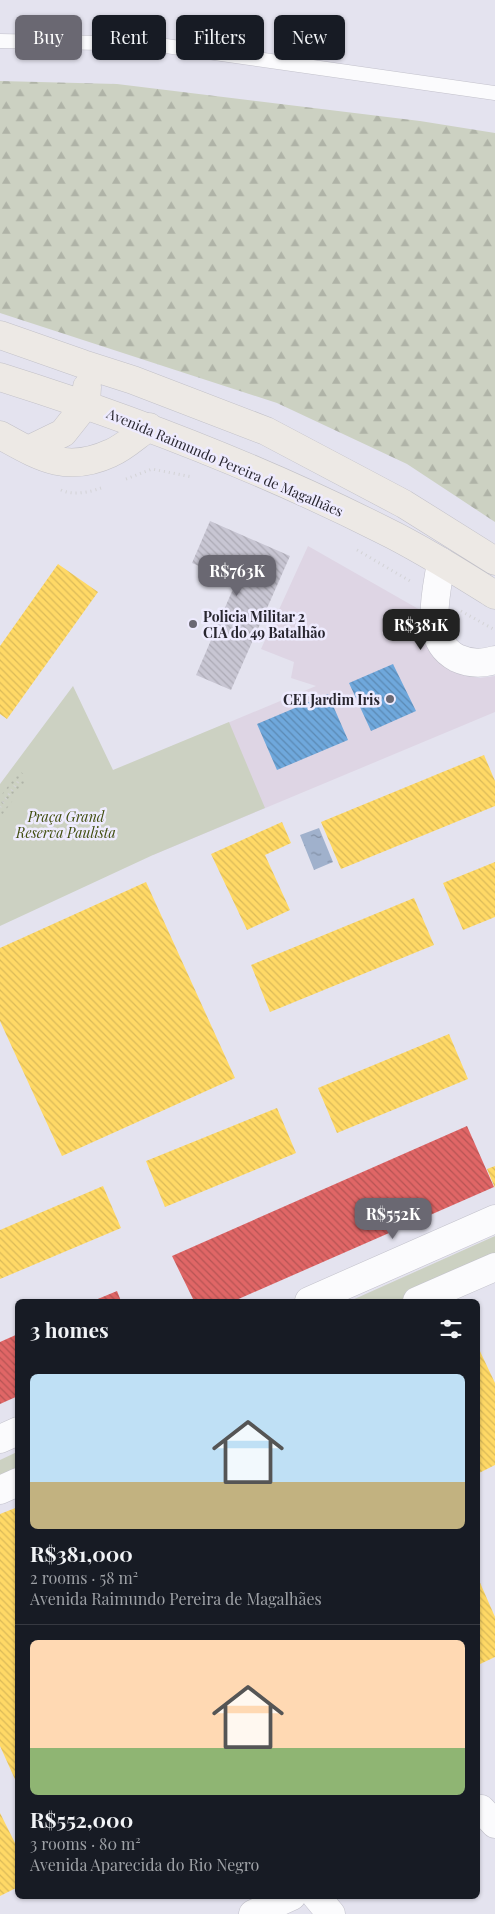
<!DOCTYPE html>
<html lang="en">
<head>
<meta charset="utf-8">
<style>
  :root { --surface:#171b24; --page:#242831; --text:#f1f3f6; --muted:#9ea1a6; --line:#363941; --accent:#6a6872 }
  body { margin:0; font-family:"Playfair Display",serif; background:var(--page); color:var(--text); height:100vh; display:flex; flex-direction:column; font-size:19px; white-space:nowrap }
  * { box-sizing:border-box; margin:0 }
  p { font-size:16px; color:var(--muted) }
  .icon { flex:none; width:28px; height:28px; fill:none; stroke:currentColor; stroke-width:2; stroke-linecap:round; stroke-linejoin:round }
  .map { position:relative; flex:1; overflow:hidden }
  .sheet { position:absolute; left:15px; top:1299px; width:465px; height:600px; display:flex; flex-direction:column; background:var(--surface); border-radius:8px; box-shadow:0 1px 4px #0004 }
  .sheet>* { flex:none }
  .guide { position:absolute; left:15px; top:15px; width:465px; height:45px; display:flex; gap:10px }
  .price { position:absolute; translate:-50% -42px; padding:0 11px; border-radius:10px; background:var(--accent); color:#fff; font-size:16px; line-height:32px; filter:drop-shadow(0 1px 2px #0008) }
  .price::after { content:''; position:absolute; left:50%; top:30px; width:15px; height:11px; margin-left:-8px; background:inherit; clip-path:polygon(0 0,100% 0,50% 100%) }
  .price.active { background:#222; color:#fff }
  ul { padding:0; list-style:none }
  li { display:grid; align-content:center; gap:10px; height:265px; padding:0 15px }
  li+li { border-top:1px solid var(--line) }
  li span { display:grid; place-items:center; height:155px; border-radius:8px; color:#555 }
  li>.icon { margin-inline-start:auto }
  span .icon { width:90px; height:90px; fill:#fffc; stroke-width:1 }
  li b { font-size:21px }
  h2 { display:flex; justify-content:space-between; align-items:center; height:60px; padding:0 15px; font-size:21px }
  .pill { padding:0 18px; border-radius:8px; background:var(--surface); box-shadow:0 1px 4px #0004; font-size:18px; line-height:45px }
  .pill.active { background:var(--accent); color:#fff }
  .map>svg:first-child { display:block }
  .education { fill:#ded5e4 }
  .green { fill:#ccd1c2 }
  .forest { fill:url(#forest-firs) }
  .garden { fill:url(#garden-dots) }
  .water { fill:url(#water-ripples) }
  .homes { fill:url(#homes-back-hatch) }
  .shops { fill:url(#shops-back-hatch) }
  .schools { fill:url(#schools-back-hatch) }
  .building { fill:url(#building-back-hatch) }
  .lines { fill:none; stroke-linecap:round; stroke-linejoin:round }
  .service-casing { stroke:#c2c1cb; stroke-width:15 }
  .minor-casing { stroke:#c2c1cb; stroke-width:29 }
  .primary-casing { stroke:#c2c1c8; stroke-width:29 }
  .path { stroke:#d3d3d6; stroke-width:3; stroke-dasharray:1 4; stroke-linecap:butt }
  .service { stroke:#fbfbfd; stroke-width:14 }
  .minor { stroke:#fbfbfd; stroke-width:28 }
  .primary { stroke:#ede9e5; stroke-width:28 }
  .poi-dot { fill:#6a6872; stroke:#eeebfe; stroke-width:2 }
  .labels { text-anchor:middle; dominant-baseline:central; stroke-width:5; stroke-linejoin:round; paint-order:stroke }
  .street-label { font-size:14px; fill:#28262f; stroke:#eeebfe }
  .poi-label { font-size:14px; font-weight:bold; fill:#28262f; stroke:#eeebfe; text-anchor:start }
  .park-label { font-size:14px; font-style:italic; fill:#404d0e; stroke:#eeebfe }
</style>
</head>
<body>
<div class="map">
<svg width="495" height="1914" viewBox="0 0 495 1914">
  <defs>
    <pattern id="forest-firs" width="22" height="20" patternUnits="userSpaceOnUse" patternTransform="scale(1.25)"><rect width="22" height="20" fill="#ccd1c2"/><path d="M5 1l3.5 6h-7zM16 11l3.5 6h-7z" fill="#afb3a7"/></pattern>
    <pattern id="garden-dots" width="8" height="8" patternUnits="userSpaceOnUse" patternTransform="scale(1.25)"><rect width="8" height="8" fill="#ccd1c2"/><path d="M2 2h.1M6 6h.1" fill="none" stroke="#afb3a7" stroke-width="1.8" stroke-linecap="round"/></pattern>
    <pattern id="water-ripples" width="26" height="14" patternUnits="userSpaceOnUse" patternTransform="scale(1.25)"><rect width="26" height="14" fill="#a0b1cc"/><path d="M2 4q2-2 4 0t4 0M15 11q2-2 4 0t4 0" fill="none" stroke="#8290a6"/></pattern>
    <pattern id="homes-back-hatch" width="6" height="6" patternUnits="userSpaceOnUse" patternTransform="scale(1.25)"><rect width="6" height="6" fill="#ffd966"/><path d="M-1 5l2 2M0 0l6 6M5-1l2 2" fill="none" stroke="#dbba59"/></pattern>
    <pattern id="shops-back-hatch" width="6" height="6" patternUnits="userSpaceOnUse" patternTransform="scale(1.25)"><rect width="6" height="6" fill="#e06666"/><path d="M-1 5l2 2M0 0l6 6M5-1l2 2" fill="none" stroke="#b65454"/></pattern>
    <pattern id="schools-back-hatch" width="6" height="6" patternUnits="userSpaceOnUse" patternTransform="scale(1.25)"><rect width="6" height="6" fill="#6fa8dc"/><path d="M-1 5l2 2M0 0l6 6M5-1l2 2" fill="none" stroke="#5b89b3"/></pattern>
    <pattern id="building-back-hatch" width="6" height="6" patternUnits="userSpaceOnUse" patternTransform="scale(1.25)"><rect width="6" height="6" fill="#c8c6d3"/><path d="M-1 5l2 2M0 0l6 6M5-1l2 2" fill="none" stroke="#acaab5"/></pattern>
  </defs>
  <rect width="100%" height="100%" fill="#e4e3ef"/>
  <path class="education" d="M 308,546 L 422,611 L 450,669 L 464,675 L 479,678 L 495,676 L 495,712 L 153,855 L 113,771 L 316,686 L 291,678 L 294,662 L 261,649 Z"/>
  <path class="green" d="M 73,686 L 113,770 L 229,722 L 265,808 L 153,855 L 0,926 L 0,784 Z
    M 495,1236 L 495,1260 L 404,1301 L 350,1301 Z
    M 17,1452 L 17,1476 L 0,1484 L 0,1460 Z"/>
  <path class="forest" d="M 0,81 L 117,84 L 420,121 L 495,133 L 495,522 L 407,464 L 277,403 L 0,313 Z"/>
  <path class="garden" d="M 21,772 L 26,776 L 26,782 L 0,818 L 0,797 L 17,774 Z"/>
  <path class="water" d="M 319,828 L 333,862 L 314,870 L 300,835 Z"/>
  <path class="homes" d="M 58,564 L 98,592 L 7,719 L 0,714 L 0,646 Z
    M 484,755 L 495,781 L 495,806 L 341,869 L 321,822 Z
    M 282,822 L 291,843 L 265,855 L 290,910 L 247,930 L 211,854 Z
    M 495,862 L 495,917 L 463,930 L 443,883 Z
    M 146,882 L 235,1078 L 62,1156 L 0,1021 L 0,948 Z
    M 414,898 L 434,945 L 270,1012 L 251,965 Z
    M 449,1034 L 468,1079 L 337,1133 L 318,1088 Z
    M 277,1108 L 296,1153 L 165,1207 L 146,1161 Z
    M 495,1166 L 495,1188 L 487,1169 Z
    M 103,1186 L 121,1228 L 0,1279 L 0,1230 Z
    M 478,1347 L 495,1383 L 495,1465 L 479,1473 L 478,1469 Z
    M 18,1507 L 18,1786 L 0,1746 L 0,1514 Z
    M 478,1578 L 495,1617 L 495,1657 L 478,1665 Z
    M 0,1813 L 18,1849 L 18,1887 L 0,1896 Z"/>
  <path class="shops" d="M 467,1126 L 494,1187 L 234,1301 L 194,1301 L 172,1256 Z
    M 117,1291 L 121,1301 L 93,1301 Z
    M 18,1334 L 18,1396 L 0,1404 L 0,1342 Z"/>
  <path class="schools" d="M 393,664 L 416,711 L 371,731 L 349,683 Z
    M 328,694 L 348,740 L 277,770 L 257,724 Z"/>
  <path class="building" d="M 210,521 L 290,556 L 231,690 L 196,675 L 236,582 L 192,563 Z"/>
  <g class="lines">
    <defs>
      <path id="service" d="M 0,41 L 152,44 L 495,93"/>
      <path id="minor" d="M 441,562 C 437,592 422,640 457,658 C 470,664 482,664 495,660
        M 309,1301 L 495,1219
        M 417,1301 L 495,1267
        M 0,1439 L 18,1431
        M 0,1490 L 18,1482
        M 481,1809 L 495,1824
        M 316,1896 L 331,1914
        M 253,1914 L 292,1896"/>
      <path id="primary" d="M 0,335 L 83,364 L 133,380 L 266,431 L 404,504 L 495,561
        M 0,377 C 131,418 260,468 383,530 C 422,549 458,572 495,595
        M 0,435 C 40,457 66,474 111,453 C 125,447 137,435 149,427
        M 28,450 L 63,433 L 86,404 L 87,387"/>
    </defs>
    <use href="#service" class="service-casing"/>
    <use href="#minor" class="minor-casing"/>
    <use href="#primary" class="primary-casing"/>
    <path class="path" d="M 126,479 L 152,469 L 192,477
      M 61,490 C 73,496 90,492 101,488
      M 357,550 L 410,581
      M 461,611 L 495,630
      M 0,807 L 20,779"/>
    <use href="#service" class="service"/>
    <use href="#minor" class="minor"/>
    <use href="#primary" class="primary"/>
  </g>
  <g class="poi-dot">
    <circle cx="193" cy="624" r="5"/>
    <circle cx="390" cy="699" r="5"/>
  </g>
  <g class="labels">
    <g class="street-label">
      <text transform="translate(225 462) rotate(23)">Avenida Raimundo Pereira de Magalhães</text>
    </g>
    <g class="poi-label">
      <text x="203" y="616">Policia Militar 2<tspan x="203" dy="16">CIA do 49 Batalhão</tspan></text>
      <text x="380" y="699" text-anchor="end">CEI Jardim Iris</text>
    </g>
    <g class="park-label">
      <text x="66" y="816">Praça Grand<tspan x="66" dy="16">Reserva Paulista</tspan></text>
    </g>
  </g>
</svg>
<b class="price" style="left:237px;top:597px">R$763K</b>
<b class="price active" style="left:421px;top:651px">R$381K</b>
<b class="price" style="left:393px;top:1240px">R$552K</b>
<div class="guide">
<a class="pill active">Buy</a>
<a class="pill">Rent</a>
<a class="pill">Filters</a>
<a class="pill">New</a>
</div>
<section class="sheet">
<h2>3 homes<svg class="icon" aria-label="filters" viewBox="0 0 24 24"><path d="M4 7h16M4 17h16"/><circle cx="9" cy="7" r="2"/><circle cx="15" cy="17" r="2"/></svg></h2>
<ul>
<li><span style="background:linear-gradient(#bfe0f5 70%,#c2b280 0)"><svg class="icon" aria-label="home" viewBox="0 0 24 24"><path d="M3 11l9-7 9 7M6 9v11h12V9"/></svg></span><div><b>R$381,000</b><p>2 rooms · 58 m²</p><p>Avenida Raimundo Pereira de Magalhães</p></div></li>
<li><span style="background:linear-gradient(#ffd9b3 70%,#8fb573 0)"><svg class="icon" aria-label="home" viewBox="0 0 24 24"><path d="M3 11l9-7 9 7M6 9v11h12V9"/></svg></span><div><b>R$552,000</b><p>3 rooms · 80 m²</p><p>Avenida Aparecida do Rio Negro</p></div></li>
</ul>
</section>
</div>
</body>
</html>
